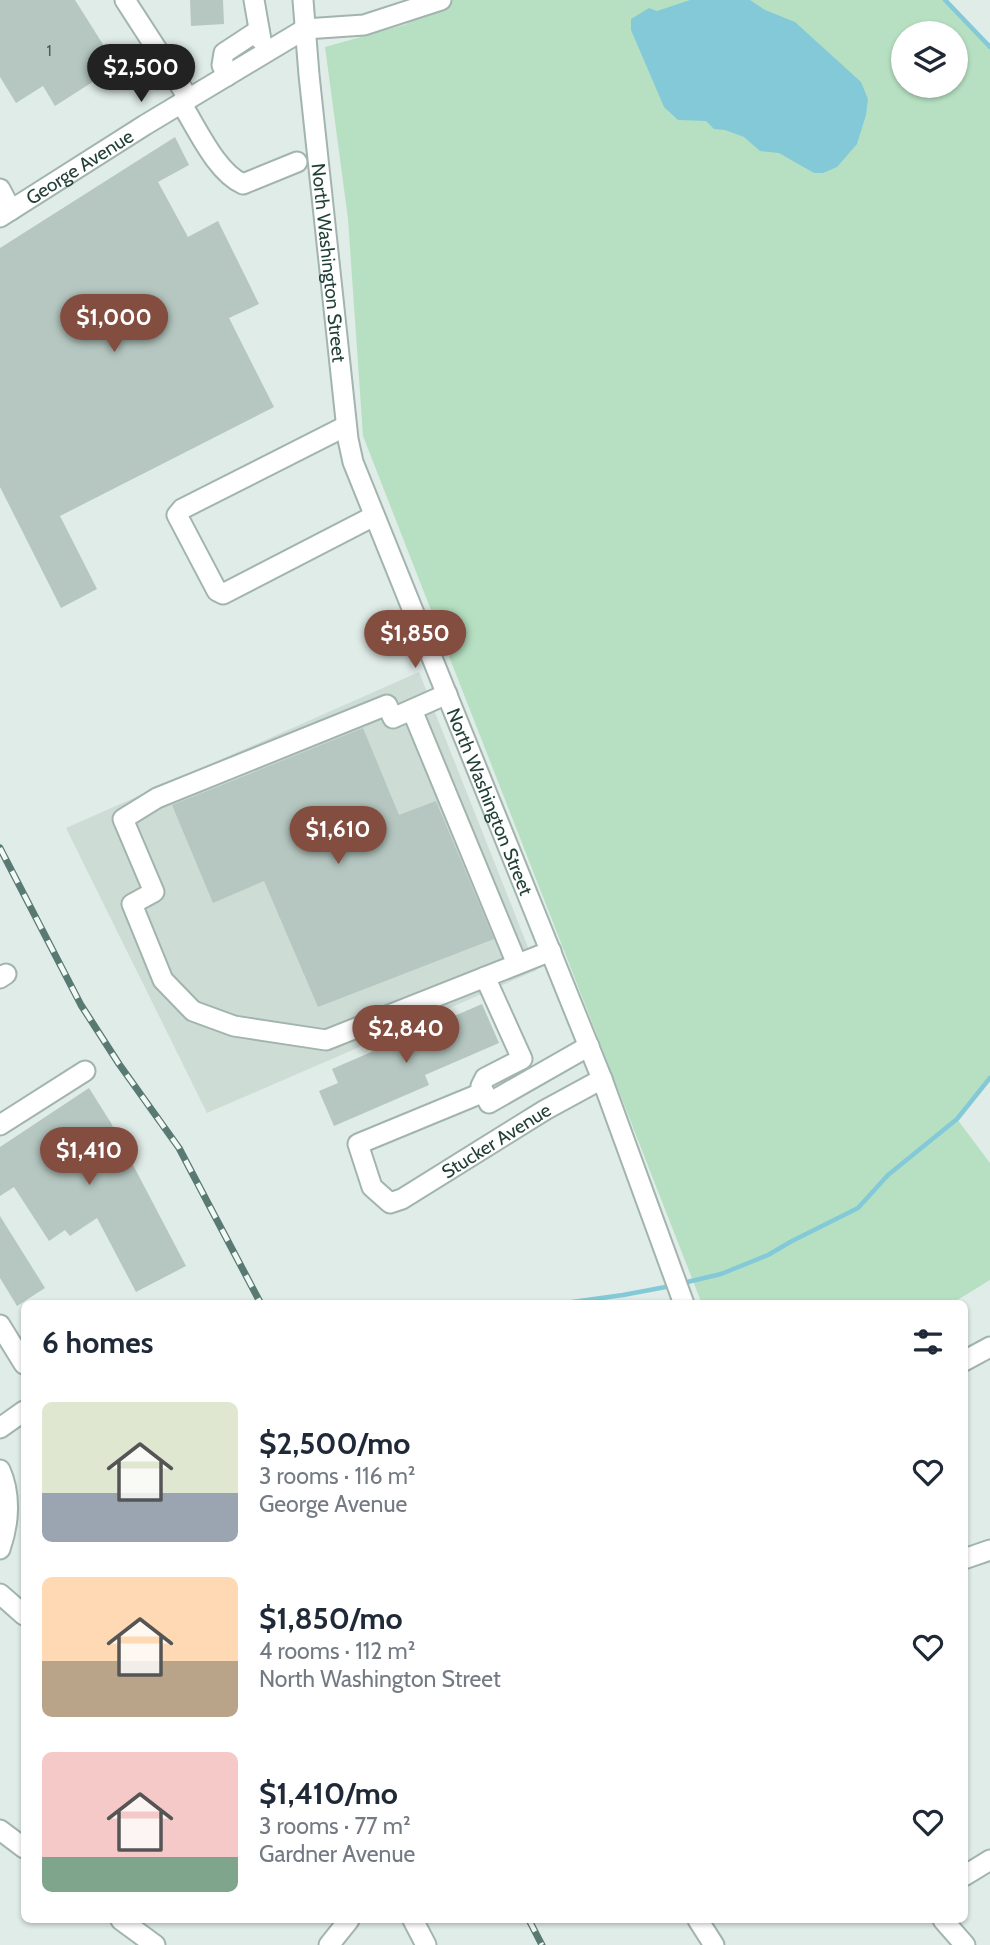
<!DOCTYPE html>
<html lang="en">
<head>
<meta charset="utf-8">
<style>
  :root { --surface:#fff; --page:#f6f6f7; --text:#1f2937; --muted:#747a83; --accent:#834d40 }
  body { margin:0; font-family:Cabin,sans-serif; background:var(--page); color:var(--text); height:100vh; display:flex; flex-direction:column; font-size:26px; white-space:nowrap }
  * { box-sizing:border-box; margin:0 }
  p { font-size:23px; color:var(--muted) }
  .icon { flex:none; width:38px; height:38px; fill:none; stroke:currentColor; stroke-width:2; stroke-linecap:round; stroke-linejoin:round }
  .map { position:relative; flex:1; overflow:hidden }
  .drawer { position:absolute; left:21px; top:1300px; width:947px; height:623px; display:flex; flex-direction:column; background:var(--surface); border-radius:10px; box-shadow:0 2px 5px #0004 }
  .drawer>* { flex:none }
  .controls { position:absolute; left:891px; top:21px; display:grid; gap:14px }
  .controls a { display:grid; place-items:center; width:77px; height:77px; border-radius:50%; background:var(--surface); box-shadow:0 2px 5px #0004; font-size:35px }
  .price { position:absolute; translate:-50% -60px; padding:0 16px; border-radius:24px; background:var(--accent); color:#fff; font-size:23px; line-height:46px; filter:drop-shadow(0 2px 4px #0008) }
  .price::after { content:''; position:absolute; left:50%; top:42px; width:21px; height:16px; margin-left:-10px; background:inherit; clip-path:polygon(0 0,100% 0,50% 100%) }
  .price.current { background:#222; color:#fff }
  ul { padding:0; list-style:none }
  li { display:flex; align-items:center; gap:21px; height:175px; padding:0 21px }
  li span { display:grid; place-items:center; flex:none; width:196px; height:140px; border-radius:10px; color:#555 }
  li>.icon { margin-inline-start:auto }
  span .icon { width:84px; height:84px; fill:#fffc; stroke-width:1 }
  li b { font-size:30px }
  h2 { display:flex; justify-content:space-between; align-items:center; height:84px; padding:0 21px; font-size:30px }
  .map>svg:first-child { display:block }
  .built { fill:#cedcd6 }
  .green { fill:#b7e0c2; fill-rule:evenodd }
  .water { fill:#83c9d7 }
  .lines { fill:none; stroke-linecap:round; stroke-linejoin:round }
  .stream { stroke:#83c9d7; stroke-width:4.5 }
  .building { fill:#b5c7c0 }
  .minor-casing { stroke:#a2b4ae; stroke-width:23 }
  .minor { stroke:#fff; stroke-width:19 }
  .rail-casing { stroke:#597a72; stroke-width:7 }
  .rail { stroke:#f1f9f5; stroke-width:4.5; stroke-dasharray:13; stroke-linecap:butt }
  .labels { text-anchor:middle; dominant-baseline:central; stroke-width:5; stroke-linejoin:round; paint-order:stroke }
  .number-label { font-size:16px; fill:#446058 }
  .street-label { font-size:19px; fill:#1f3e36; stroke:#f1f9f5 }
</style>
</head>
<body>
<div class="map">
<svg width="990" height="1945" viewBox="0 0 990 1945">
  <rect width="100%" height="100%" fill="#e0ece7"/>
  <path class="built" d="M 419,672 L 537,970 L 207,1113 L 66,828 Z"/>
  <path class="green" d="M 408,0 L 948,0 L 990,44 L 990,1080 L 957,1119 L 990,1163 L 990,1280 L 951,1304 L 702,1304 L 363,436 L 348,219 L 325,47 L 407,24 ZM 903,33 L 956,33 L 956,86 L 903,86 Z"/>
  <path class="water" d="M 690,0 L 750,0 L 765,10 L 795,22 L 861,82 L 868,99 L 866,115 L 857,144 L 837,167 L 823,173 L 814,173 L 779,153 L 760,151 L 744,137 L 725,130 L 714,129 L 706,121 L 678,120 L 664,107 L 631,30 L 631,19 L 649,8 L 657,11 Z"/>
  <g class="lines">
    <path class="stream" d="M 945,0 L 990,47
      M 683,1283 L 721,1274 L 768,1255 L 792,1241 L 858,1208 L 888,1175 L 957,1119 L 990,1078
      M 558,1304 L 623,1295 L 671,1286"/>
  </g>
  <path class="building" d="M 0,0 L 75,0 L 104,46 L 92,54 L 105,74 L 55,106 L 43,86 L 16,103 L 0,77 Z
    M 190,0 L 223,0 L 224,24 L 191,26 Z
    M 175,137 L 189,165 L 158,182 L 188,237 L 218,221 L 259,304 L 229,318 L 274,407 L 60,516 L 97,589 L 61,608 L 0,487 L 0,248 Z
    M 363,728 L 399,815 L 436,801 L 494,939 L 318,1007 L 264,881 L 213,903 L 172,805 Z
    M 482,1004 L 499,1043 L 425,1075 L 429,1085 L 334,1126 L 319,1091 L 338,1083 L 332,1069 Z
    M 89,1088 L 111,1123 L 186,1266 L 136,1292 L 97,1218 L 70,1236 L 65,1230 L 49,1241 L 14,1187 L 0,1196 L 0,1147 Z
    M 0,1216 L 45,1288 L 17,1306 L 0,1278 Z"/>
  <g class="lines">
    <defs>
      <g id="minor">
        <path d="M 125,0 L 189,99"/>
        <path d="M 254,0 L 261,40"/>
        <path id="s1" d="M 303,0 L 309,75 L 348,439 L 353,462 L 602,1079 L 684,1304"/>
        <path d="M 227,76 L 222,65 L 224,53 L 259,30"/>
        <path d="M 181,103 C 197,128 216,172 243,184 L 297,162"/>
        <path d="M 0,189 L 11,210"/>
        <path id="s2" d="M 0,217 L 145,125 L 305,29 L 364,25 L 441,0"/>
        <path d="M 346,426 L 182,509 L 177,515 L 217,591 L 223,594 L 374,516"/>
        <path d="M 447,694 L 393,718 L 387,705 L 157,798 L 123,819 L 154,892 L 132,904 L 163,980 L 193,1011 L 234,1026 L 326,1040 L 551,951"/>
        <path d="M 412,710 L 517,964"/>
        <path d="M 485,977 L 522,1059 L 485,1078 L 481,1086 L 489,1103 L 589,1046"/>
        <path d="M 0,978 L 6,974"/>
        <path id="s3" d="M 484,1092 L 358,1144 L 372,1187 L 390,1203 L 402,1199 L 545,1110 L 602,1079"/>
        <path d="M 0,1125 L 85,1071"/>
        <path d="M 0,1325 L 24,1364"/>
        <path d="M 964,1361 L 990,1347"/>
        <path d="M 0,1428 L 24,1411"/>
        <path d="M 0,1470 C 11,1494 9,1524 0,1549"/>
        <path d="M 964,1559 L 990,1550"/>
        <path d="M 0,1594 L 24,1615"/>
        <path d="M 0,1830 L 24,1848"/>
        <path d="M 964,1876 L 990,1860"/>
        <path d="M 121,1920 L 155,1945"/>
        <path d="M 413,1920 L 426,1945"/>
        <path d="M 698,1920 L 714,1945"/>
        <path d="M 943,1920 L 965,1945"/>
        <path d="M 329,1945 L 349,1920"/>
      </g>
    </defs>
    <use href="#minor" class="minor-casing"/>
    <use href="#minor" class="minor"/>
    <defs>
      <path id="rail" d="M 0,848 L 81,1005 L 119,1064 L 179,1148 L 261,1304
        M 529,1920 L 542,1945"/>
    </defs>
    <use href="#rail" class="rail-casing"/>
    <use href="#rail" class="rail"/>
  </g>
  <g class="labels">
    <g class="number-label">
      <text x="49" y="50">1</text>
    </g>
    <g class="street-label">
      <text stroke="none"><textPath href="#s2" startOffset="94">George Avenue</textPath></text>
      <text stroke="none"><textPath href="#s1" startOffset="264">North Washington Street</textPath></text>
      <text stroke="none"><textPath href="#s1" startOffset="831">North Washington Street</textPath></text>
      <text stroke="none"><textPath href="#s3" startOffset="329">Stucker Avenue</textPath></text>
    </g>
  </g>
</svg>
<div class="controls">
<a><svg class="icon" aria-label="layers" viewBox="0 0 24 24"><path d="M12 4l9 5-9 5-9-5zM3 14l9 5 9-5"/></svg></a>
</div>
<b class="price current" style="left:141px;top:104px">$2,500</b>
<b class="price" style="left:114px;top:354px">$1,000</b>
<b class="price" style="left:415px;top:670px">$1,850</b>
<b class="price" style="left:338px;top:866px">$1,610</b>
<b class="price" style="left:406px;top:1065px">$2,840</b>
<b class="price" style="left:89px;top:1187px">$1,410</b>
<section class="drawer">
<h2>6 homes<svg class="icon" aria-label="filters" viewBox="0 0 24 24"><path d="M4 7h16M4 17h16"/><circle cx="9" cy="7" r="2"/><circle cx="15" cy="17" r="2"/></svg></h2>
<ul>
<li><span style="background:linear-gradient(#dfe7d0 65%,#9aa5b1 0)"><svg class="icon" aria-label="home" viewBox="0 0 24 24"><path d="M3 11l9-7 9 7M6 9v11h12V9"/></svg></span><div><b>$2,500/mo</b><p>3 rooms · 116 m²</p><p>George Avenue</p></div><svg class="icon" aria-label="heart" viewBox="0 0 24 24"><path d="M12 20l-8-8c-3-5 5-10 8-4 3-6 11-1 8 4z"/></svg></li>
<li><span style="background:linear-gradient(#ffd9b3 60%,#b9a48a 0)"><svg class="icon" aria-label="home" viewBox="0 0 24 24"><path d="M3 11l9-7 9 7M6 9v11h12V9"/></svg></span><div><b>$1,850/mo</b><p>4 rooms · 112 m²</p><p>North Washington Street</p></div><svg class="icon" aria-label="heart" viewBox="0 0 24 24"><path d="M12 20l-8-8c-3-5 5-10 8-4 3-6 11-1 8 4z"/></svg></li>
<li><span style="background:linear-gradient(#f6c9c9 75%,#7fa58c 0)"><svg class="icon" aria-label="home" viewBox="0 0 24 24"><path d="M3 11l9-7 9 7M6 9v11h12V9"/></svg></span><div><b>$1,410/mo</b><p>3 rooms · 77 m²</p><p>Gardner Avenue</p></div><svg class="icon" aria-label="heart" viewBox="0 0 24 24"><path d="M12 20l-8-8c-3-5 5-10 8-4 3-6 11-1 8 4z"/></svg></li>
</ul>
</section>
</div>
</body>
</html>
